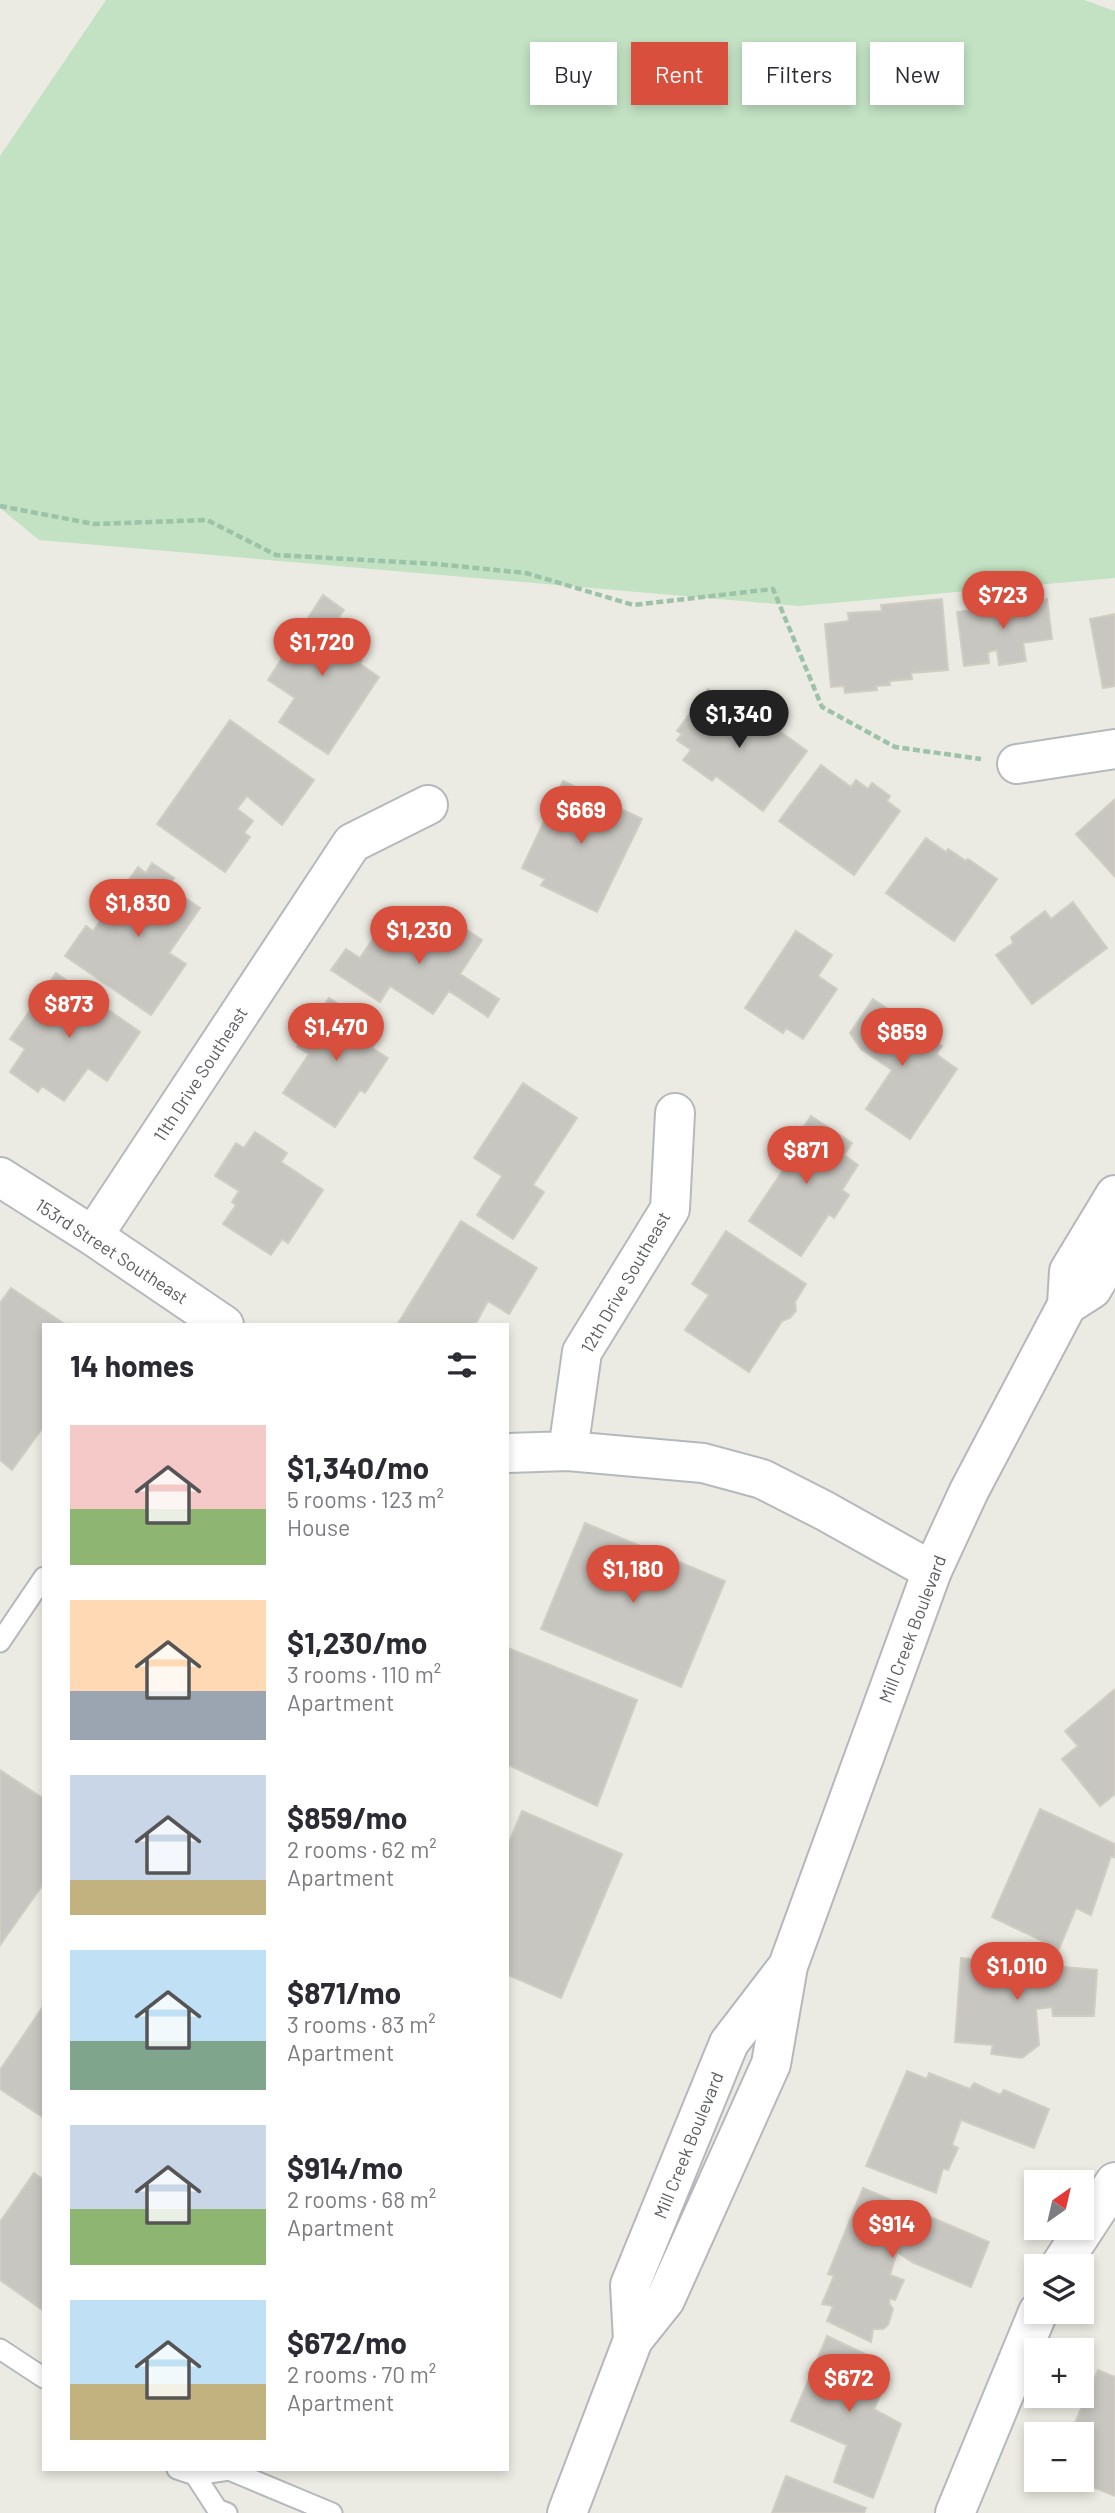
<!DOCTYPE html>
<html lang="en">
<head>
<meta charset="utf-8">
<style>
  :root { --surface:#fff; --page:#f7f7f7; --text:#2b2b33; --muted:#7c7c81; --accent:#d84f3d }
  body { margin:0; font-family:Barlow,sans-serif; background:var(--page); color:var(--text); height:100vh; display:flex; flex-direction:column; font-size:26px; white-space:nowrap }
  * { box-sizing:border-box; margin:0 }
  p { font-size:23px; color:var(--muted) }
  .icon { flex:none; width:38px; height:38px; fill:none; stroke:currentColor; stroke-width:2; stroke-linecap:round; stroke-linejoin:round }
  .map { position:relative; flex:1; overflow:hidden }
  .side { position:absolute; left:42px; top:1323px; width:467px; height:1148px; display:flex; flex-direction:column; background:var(--surface); border-radius:0px; box-shadow:0 4px 10px #0003 }
  .side>* { flex:none }
  .guide { position:absolute; left:530px; top:42px; width:480px; height:63px; display:flex; gap:14px }
  .needle { width:46px; rotate:34deg }
  .fabs { position:absolute; left:1024px; top:2170px; display:grid; gap:14px }
  .fabs a { display:grid; place-items:center; width:70px; height:70px; border-radius:0px; background:var(--surface); box-shadow:0 4px 10px #0003; font-size:35px }
  .price { position:absolute; translate:-50% -60px; padding:0 16px; border-radius:24px; background:var(--accent); color:#fff; font-size:23px; line-height:46px; filter:drop-shadow(0 2px 4px #0008) }
  .price::after { content:''; position:absolute; left:50%; top:42px; width:21px; height:16px; margin-left:-10px; background:inherit; clip-path:polygon(0 0,100% 0,50% 100%) }
  .price.on { background:#222; color:#fff }
  ul { padding:0; list-style:none }
  li { display:flex; align-items:center; gap:21px; height:175px; padding:0 28px }
  li span { display:grid; place-items:center; flex:none; width:196px; height:140px; border-radius:0px; color:#555 }
  li>.icon { margin-inline-start:auto }
  span .icon { width:84px; height:84px; fill:#fffc; stroke-width:1 }
  li b { font-size:30px }
  h2 { display:flex; justify-content:space-between; align-items:center; height:84px; padding:0 28px; font-size:30px }
  .tag { padding:0 24px; border-radius:0px; background:var(--surface); box-shadow:0 4px 10px #0003; font-size:24px; line-height:63px }
  .tag.on { background:var(--accent); color:#fff }
  .map>svg:first-child { display:block }
  .green { fill:#c2e2c3 }
  .building { fill:#c8c6c0; stroke:#d0cdc2; stroke-width:2 }
  .lines { fill:none; stroke-linecap:round; stroke-linejoin:round }
  .lane-casing { stroke:#b5b8bc; stroke-width:23 }
  .street-casing { stroke:#b5b8bc; stroke-width:42 }
  .secondary-casing { stroke:#b5b7bc; stroke-width:42 }
  .path { stroke:#9cc2a8; stroke-width:4.5; stroke-dasharray:7 3.5; stroke-linecap:butt }
  .lane { stroke:#fff; stroke-width:19 }
  .street { stroke:#fff; stroke-width:38 }
  .secondary { stroke:#fff; stroke-width:38 }
  .labels { text-anchor:middle; dominant-baseline:central; stroke-width:6; stroke-linejoin:round; paint-order:stroke }
  .street-label { font-size:18px; fill:#5b5e62; stroke:#fff }
</style>
</head>
<body>
<div class="map">
<svg width="1115" height="2513" viewBox="0 0 1115 2513">
  <rect width="100%" height="100%" fill="#ecebe3"/>
  <path class="green" d="M 106,0 L 1084,0 L 1115,11 L 1115,578 L 799,606 L 39,540 L 0,508 L 0,156 Z"/>
  <path class="building" d="M 323,595 L 344,610 L 339,617 L 352,626 L 339,645 L 362,660 L 360,664 L 379,677 L 328,754 L 279,722 L 295,698 L 268,680 Z
    M 942,599 L 948,670 L 911,673 L 912,679 L 889,681 L 890,685 L 876,686 L 877,690 L 845,693 L 844,686 L 831,687 L 825,624 L 849,621 L 848,613 L 882,611 L 881,605 Z
    M 1047,599 L 1052,639 L 1023,643 L 1026,661 L 999,665 L 997,650 L 988,652 L 989,663 L 964,666 L 957,612 Z
    M 1115,614 L 1115,686 L 1103,688 L 1090,619 Z
    M 708,689 L 747,718 L 752,711 L 807,751 L 763,811 L 716,776 L 712,781 L 683,760 L 691,750 L 677,740 L 682,734 L 677,731 Z
    M 230,720 L 314,780 L 282,825 L 247,796 L 237,809 L 253,821 L 244,833 L 250,837 L 225,872 L 157,824 Z
    M 821,765 L 851,787 L 856,780 L 868,789 L 872,783 L 890,796 L 887,801 L 900,811 L 854,875 L 779,821 Z
    M 563,781 L 642,819 L 597,912 L 541,885 L 545,879 L 522,868 Z
    M 1115,799 L 1115,877 L 1076,834 Z
    M 926,838 L 946,852 L 948,849 L 966,861 L 968,859 L 997,879 L 954,941 L 886,893 Z
    M 152,863 L 174,878 L 168,886 L 200,908 L 169,953 L 186,964 L 151,1015 L 65,956 L 86,926 L 93,931 L 138,867 L 146,873 Z
    M 1073,902 L 1107,948 L 1032,1004 L 996,955 L 1013,943 L 1011,937 L 1045,911 L 1051,919 Z
    M 434,908 L 482,940 L 460,974 L 499,999 L 488,1017 L 449,991 L 433,1014 L 390,986 L 380,1002 L 331,970 L 346,949 L 360,958 L 381,927 L 410,946 Z
    M 796,931 L 832,955 L 818,976 L 837,989 L 803,1039 L 786,1028 L 783,1033 L 745,1008 Z
    M 56,973 L 140,1032 L 107,1081 L 88,1068 L 64,1101 L 42,1086 L 38,1092 L 10,1072 L 25,1049 L 10,1039 Z
    M 329,998 L 382,1032 L 372,1048 L 388,1058 L 365,1093 L 360,1090 L 335,1127 L 283,1093 L 309,1054 L 297,1047 Z
    M 873,999 L 942,1046 L 936,1054 L 957,1069 L 910,1139 L 866,1109 L 892,1070 L 861,1049 L 850,1033 Z
    M 523,1083 L 577,1118 L 533,1185 L 544,1192 L 513,1239 L 477,1215 L 502,1176 L 474,1158 Z
    M 811,1116 L 852,1143 L 844,1155 L 858,1165 L 842,1190 L 849,1195 L 834,1218 L 829,1214 L 801,1256 L 749,1221 L 783,1170 L 772,1163 L 796,1127 L 801,1131 Z
    M 255,1132 L 287,1153 L 281,1162 L 323,1190 L 288,1243 L 282,1239 L 271,1255 L 223,1224 L 236,1205 L 232,1202 L 239,1191 L 215,1176 L 236,1143 L 244,1148 Z
    M 461,1221 L 537,1268 L 509,1314 L 488,1301 L 475,1325 L 397,1325 Z
    M 726,1231 L 806,1284 L 795,1302 L 796,1311 L 790,1318 L 782,1321 L 749,1372 L 685,1330 L 709,1295 L 692,1284 Z
    M 11,1288 L 66,1325 L 44,1325 L 44,1426 L 12,1470 L 0,1460 L 0,1303 Z
    M 585,1523 L 725,1581 L 681,1687 L 541,1629 Z
    M 508,1648 L 637,1700 L 597,1806 L 508,1765 Z
    M 1115,1689 L 1115,1794 L 1100,1806 L 1062,1759 L 1078,1746 L 1065,1731 Z
    M 0,1770 L 44,1799 L 44,1883 L 0,1945 Z
    M 1040,1809 L 1115,1844 L 1115,1858 L 1111,1856 L 1091,1915 L 1076,1908 L 1059,1949 L 992,1917 Z
    M 522,1811 L 622,1854 L 561,1998 L 508,1975 L 508,1845 Z
    M 961,1958 L 1097,1970 L 1094,2016 L 1053,2016 L 1052,2007 L 1036,2009 L 1039,2045 L 1022,2058 L 991,2054 L 993,2045 L 955,2042 Z
    M 44,2005 L 44,2118 L 0,2089 L 0,2070 Z
    M 907,2071 L 927,2079 L 929,2073 L 970,2089 L 974,2083 L 1000,2095 L 1004,2090 L 1049,2109 L 1034,2148 L 961,2120 L 952,2145 L 958,2148 L 948,2170 L 943,2168 L 936,2193 L 866,2166 Z
    M 34,2173 L 44,2180 L 44,2311 L 0,2280 L 0,2222 Z
    M 863,2188 L 989,2242 L 971,2287 L 912,2262 L 897,2252 L 890,2275 L 904,2280 L 895,2300 L 890,2298 L 889,2303 L 893,2309 L 888,2325 L 883,2329 L 873,2329 L 871,2342 L 827,2321 L 833,2306 L 822,2304 L 834,2276 L 828,2274 Z
    M 827,2336 L 884,2363 L 875,2382 L 884,2387 L 874,2409 L 901,2424 L 873,2498 L 834,2482 L 847,2445 L 791,2421 Z
    M 1098,2370 L 1115,2377 L 1115,2496 L 1075,2480 L 1082,2480 L 1082,2434 L 1070,2434 Z
    M 786,2476 L 866,2508 L 864,2513 L 772,2513 Z"/>
  <g class="lines">
    <defs>
      <path id="lane" d="M 0,1642 L 44,1577
        M 0,2349 L 44,2378
        M 177,2469 L 195,2475 L 229,2470 L 332,2513
        M 195,2475 L 217,2509 L 227,2513"/>
      <path id="street" d="M 1017,764 L 1115,749
        M 0,1177 L 93,1236 L 224,1325
        M 93,1236 L 352,843 L 428,805
        M 568,1451 L 582,1352 L 670,1209 L 675,1113
        M 508,1453 L 568,1451 L 703,1463 L 762,1479 L 825,1511 L 932,1571
        M 1060,2266 L 1115,2182
        M 955,2513 L 1038,2312"/>
      <path id="secondary" d="M 1067,1305 L 1092,1289 L 1115,1250
        M 633,2340 L 630,2285 L 729,2043 L 785,1970
        M 567,2513 L 633,2340 L 665,2300 L 771,2064 L 788,1966 L 932,1571 L 969,1491 L 1067,1305 L 1069,1271 L 1115,1195"/>
    </defs>
    <use href="#lane" class="lane-casing"/>
    <use href="#street" class="street-casing"/>
    <use href="#secondary" class="secondary-casing"/>
    <path class="path" d="M 0,506 L 94,524 L 207,520 L 276,555 L 436,564 L 526,573 L 633,605 L 773,589 L 822,707 L 895,747 L 981,759"/>
    <use href="#lane" class="lane"/>
    <use href="#street" class="street"/>
    <use href="#secondary" class="secondary"/>
  </g>
  <g class="labels">
    <g class="street-label">
      <text transform="translate(200 1074) rotate(-57)">11th Drive Southeast</text>
      <text transform="translate(112 1251) rotate(33)">153rd Street Southeast</text>
      <text transform="translate(625 1282) rotate(-60)">12th Drive Southeast</text>
      <text transform="translate(912 1629) rotate(-69)">Mill Creek Boulevard</text>
      <text transform="translate(688 2145) rotate(-68)">Mill Creek Boulevard</text>
    </g>
  </g>
</svg>
<div class="fabs">
<a><svg class="needle" viewBox="-14 -14 28 28"><path d="M0-13l5 13h-10z" fill="#e53935"/><path d="M0 13l5-13h-10z" fill="#7c7c81"/></svg></a>
<a><svg class="icon" aria-label="layers" viewBox="0 0 24 24"><path d="M12 4l9 5-9 5-9-5zM3 14l9 5 9-5"/></svg></a>
<a>+</a>
<a>−</a>
</div>
<b class="price" style="left:1003px;top:631px">$723</b>
<b class="price" style="left:322px;top:678px">$1,720</b>
<b class="price on" style="left:739px;top:750px">$1,340</b>
<b class="price" style="left:581px;top:846px">$669</b>
<b class="price" style="left:138px;top:939px">$1,830</b>
<b class="price" style="left:419px;top:966px">$1,230</b>
<b class="price" style="left:69px;top:1040px">$873</b>
<b class="price" style="left:336px;top:1063px">$1,470</b>
<b class="price" style="left:902px;top:1068px">$859</b>
<b class="price" style="left:806px;top:1186px">$871</b>
<b class="price" style="left:633px;top:1605px">$1,180</b>
<b class="price" style="left:1017px;top:2002px">$1,010</b>
<b class="price" style="left:892px;top:2260px">$914</b>
<b class="price" style="left:849px;top:2414px">$672</b>
<div class="guide">
<a class="tag">Buy</a>
<a class="tag on">Rent</a>
<a class="tag">Filters</a>
<a class="tag">New</a>
</div>
<section class="side">
<h2>14 homes<svg class="icon" aria-label="filters" viewBox="0 0 24 24"><path d="M4 7h16M4 17h16"/><circle cx="9" cy="7" r="2"/><circle cx="15" cy="17" r="2"/></svg></h2>
<ul>
<li><span style="background:linear-gradient(#f6c9c9 60%,#8fb573 0)"><svg class="icon" aria-label="home" viewBox="0 0 24 24"><path d="M3 11l9-7 9 7M6 9v11h12V9"/></svg></span><div><b>$1,340/mo</b><p>5 rooms · 123 m²</p><p>House</p></div></li>
<li><span style="background:linear-gradient(#ffd9b3 65%,#9aa5b1 0)"><svg class="icon" aria-label="home" viewBox="0 0 24 24"><path d="M3 11l9-7 9 7M6 9v11h12V9"/></svg></span><div><b>$1,230/mo</b><p>3 rooms · 110 m²</p><p>Apartment</p></div></li>
<li><span style="background:linear-gradient(#c9d6e8 75%,#c2b280 0)"><svg class="icon" aria-label="home" viewBox="0 0 24 24"><path d="M3 11l9-7 9 7M6 9v11h12V9"/></svg></span><div><b>$859/mo</b><p>2 rooms · 62 m²</p><p>Apartment</p></div></li>
<li><span style="background:linear-gradient(#bfe0f5 65%,#7fa58c 0)"><svg class="icon" aria-label="home" viewBox="0 0 24 24"><path d="M3 11l9-7 9 7M6 9v11h12V9"/></svg></span><div><b>$871/mo</b><p>3 rooms · 83 m²</p><p>Apartment</p></div></li>
<li><span style="background:linear-gradient(#c9d6e8 60%,#8fb573 0)"><svg class="icon" aria-label="home" viewBox="0 0 24 24"><path d="M3 11l9-7 9 7M6 9v11h12V9"/></svg></span><div><b>$914/mo</b><p>2 rooms · 68 m²</p><p>Apartment</p></div></li>
<li><span style="background:linear-gradient(#bfe0f5 60%,#c2b280 0)"><svg class="icon" aria-label="home" viewBox="0 0 24 24"><path d="M3 11l9-7 9 7M6 9v11h12V9"/></svg></span><div><b>$672/mo</b><p>2 rooms · 70 m²</p><p>Apartment</p></div></li>
</ul>
</section>
</div>
</body>
</html>
